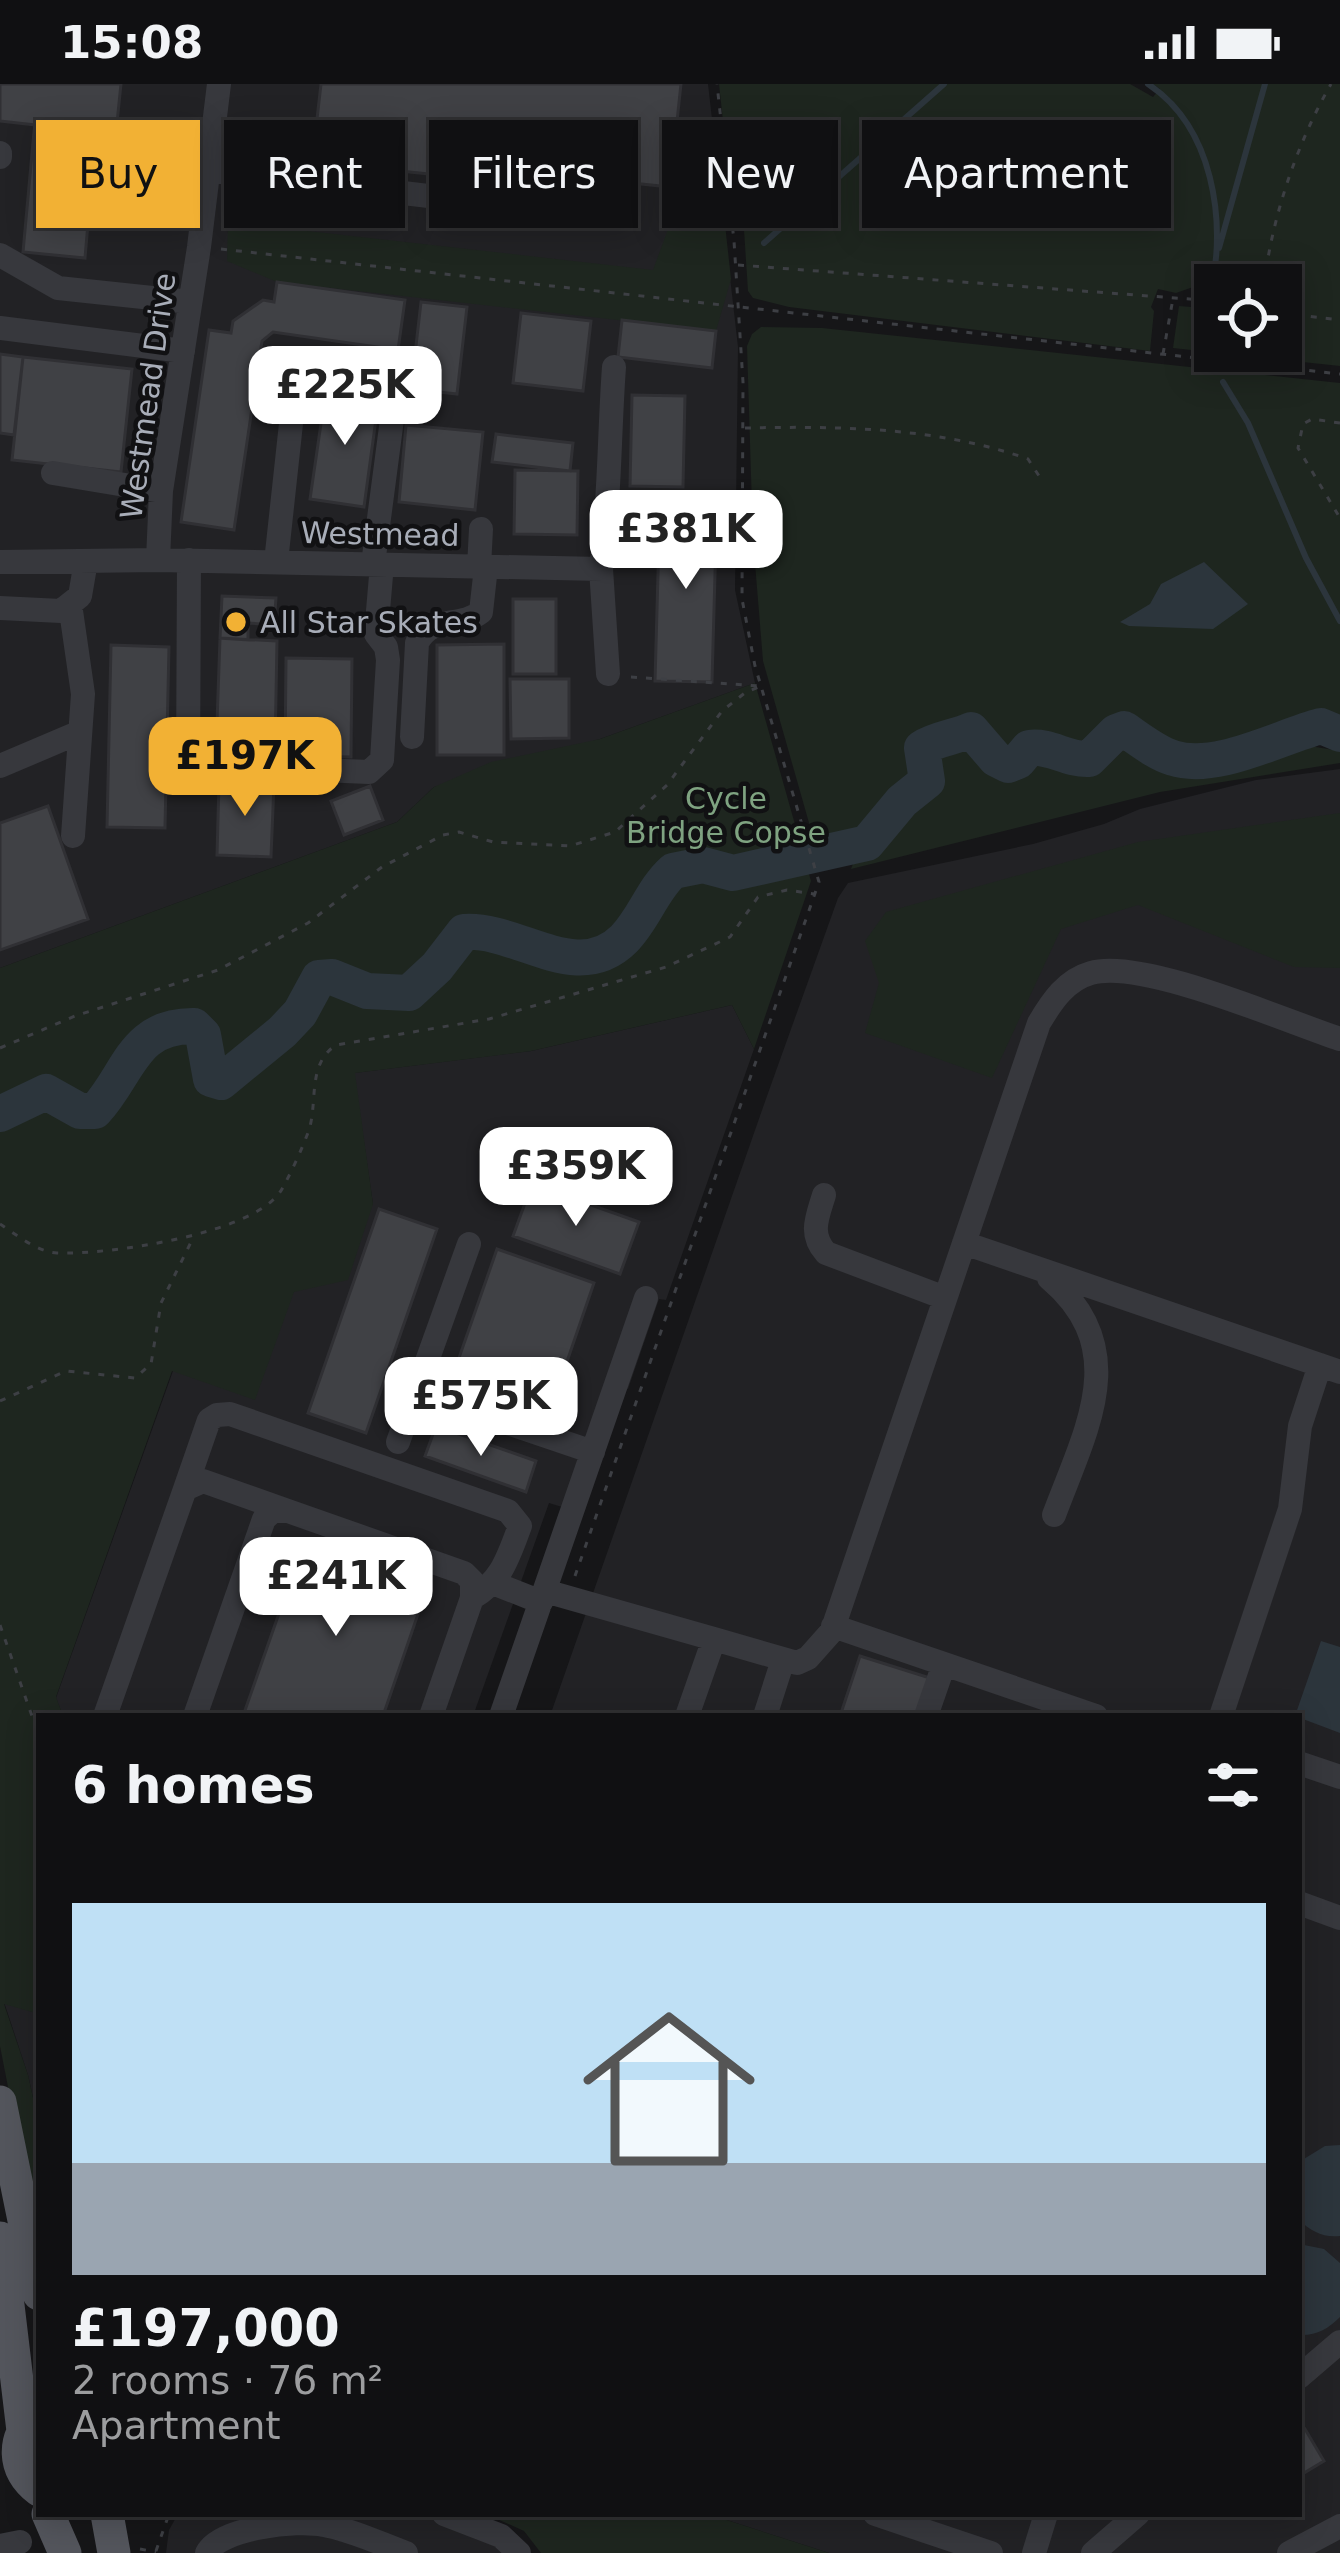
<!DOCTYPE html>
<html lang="en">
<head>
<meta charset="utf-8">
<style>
  :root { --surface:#101012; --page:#1e1e20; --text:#f1f3f6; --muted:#9c9d9f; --line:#303032; --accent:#f2b134 }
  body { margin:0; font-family:"DejaVu Sans",sans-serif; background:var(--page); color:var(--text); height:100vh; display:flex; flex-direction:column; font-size:45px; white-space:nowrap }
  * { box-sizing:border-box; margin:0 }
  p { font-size:39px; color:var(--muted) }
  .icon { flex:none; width:66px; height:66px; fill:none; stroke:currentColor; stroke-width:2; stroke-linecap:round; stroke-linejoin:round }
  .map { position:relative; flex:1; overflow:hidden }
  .panel { position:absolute; left:36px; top:1629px; width:1266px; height:804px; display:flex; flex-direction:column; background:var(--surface); border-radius:0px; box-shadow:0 6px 30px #0003,0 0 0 3px var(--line) }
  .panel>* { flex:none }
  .guide { position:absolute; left:36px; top:36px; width:1269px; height:108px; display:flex; gap:24px }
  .fabs { position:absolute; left:1194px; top:180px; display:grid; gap:24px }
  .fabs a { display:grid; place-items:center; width:108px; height:108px; border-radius:0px; background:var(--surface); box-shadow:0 6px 30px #0003,0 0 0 3px var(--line); font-size:60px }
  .price { position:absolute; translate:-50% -102px; padding:0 27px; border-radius:24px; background:#fff; color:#222; font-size:39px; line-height:78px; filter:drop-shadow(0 3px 6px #0008) }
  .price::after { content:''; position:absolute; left:50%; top:72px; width:36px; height:27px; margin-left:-18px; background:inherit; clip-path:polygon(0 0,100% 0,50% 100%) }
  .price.selected { background:var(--accent); color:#111 }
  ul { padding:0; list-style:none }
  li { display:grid; align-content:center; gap:24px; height:636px; padding:0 36px }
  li+li { border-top:3px solid var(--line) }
  li span { display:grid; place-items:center; height:372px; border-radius:0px; color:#555 }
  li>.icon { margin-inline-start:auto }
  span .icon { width:216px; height:216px; fill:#fffc; stroke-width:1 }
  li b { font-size:51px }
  h2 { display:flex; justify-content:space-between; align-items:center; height:144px; padding:0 36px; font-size:51px }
  .pill { padding:0 42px; border-radius:0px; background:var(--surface); box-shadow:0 6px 30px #0003,0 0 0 3px var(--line); font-size:42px; line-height:108px }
  .pill.selected { background:var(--accent); color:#111 }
  .status { display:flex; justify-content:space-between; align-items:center; height:84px; padding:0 60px; background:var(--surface); direction:ltr }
  .status svg { height:33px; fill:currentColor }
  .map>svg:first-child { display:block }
  .built { fill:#222225 }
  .green { fill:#1e261f }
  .water { fill:#2c353c }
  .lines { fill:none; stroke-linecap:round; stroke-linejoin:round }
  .stream { stroke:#2c353c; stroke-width:6 }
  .river { stroke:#2c353c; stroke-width:36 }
  .building { fill:#404145; stroke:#303034; stroke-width:3 }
  .path { stroke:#3d3f44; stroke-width:3; stroke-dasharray:6 9; stroke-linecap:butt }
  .minor { stroke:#37383d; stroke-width:24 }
  .major { stroke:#53555c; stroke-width:33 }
  .poi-dot { fill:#f2b134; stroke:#111113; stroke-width:4.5 }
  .labels { text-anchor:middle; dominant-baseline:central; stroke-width:9; stroke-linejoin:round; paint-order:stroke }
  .street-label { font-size:30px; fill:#a8adb8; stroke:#111113 }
  .poi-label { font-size:30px; fill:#a8adb8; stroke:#111113; text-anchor:start }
  .park-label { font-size:30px; fill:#7fa381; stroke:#111113 }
</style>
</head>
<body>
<div class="status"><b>15:08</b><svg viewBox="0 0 49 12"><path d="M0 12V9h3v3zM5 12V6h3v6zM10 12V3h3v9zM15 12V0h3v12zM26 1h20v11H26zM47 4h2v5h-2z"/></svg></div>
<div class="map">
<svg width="1340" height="2469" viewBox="0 0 1340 2469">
  <rect width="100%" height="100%" fill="#161618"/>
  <path class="built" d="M 0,0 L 708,0 L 738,263 L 735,506 L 755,599 L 600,655 L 434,703 L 397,738 L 0,884 Z
    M 1340,685 L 1340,2469 L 829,2469 L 708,2430 L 1299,2430 L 1299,1632 L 550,1632 L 767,1012 L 838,814 L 848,799 L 1033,760 L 1104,740 L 1140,725 L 1256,696 Z
    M 732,921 L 754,965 L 666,1216 L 659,1215 L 628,1305 L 607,1299 L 562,1423 L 549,1419 L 473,1632 L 63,1632 L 56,1614 L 173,1287 L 294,1208 L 373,1120 L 354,989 L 531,967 Z
    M 4,1918 L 39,1930 L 39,2041 L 28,1991 Z
    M 178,2430 L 420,2430 L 494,2458 L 508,2469 L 166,2469 L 169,2446 Z"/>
  <path class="green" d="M 719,0 L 1130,0 L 1153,13 L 1160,5 L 1153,0 L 1340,0 L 1340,282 L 1173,264 L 1179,222 L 1215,225 L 1215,267 L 1281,267 L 1281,201 L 1196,202 L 1176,209 L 1158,205 L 1151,223 L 1154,227 L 1150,267 L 789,223 L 753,214 L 748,207 L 744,146 L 733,129 Z
    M 692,70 L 718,76 L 731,195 L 716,247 L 277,198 L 227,177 L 228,138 L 653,186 L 685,99 Z
    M 761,243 L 822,244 L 1340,299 L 1340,646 C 1303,627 1244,667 1202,671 C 1166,675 1146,643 1113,641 L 1099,651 L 1087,669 L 1078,671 L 1037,657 L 1007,673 L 971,640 L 946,651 L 929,652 L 919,662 L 920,698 L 904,708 L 869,750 L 817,767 L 763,577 L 753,455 L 747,262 L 752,250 Z
    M 755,599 L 811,797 L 754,965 L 732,921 L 531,967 L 355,989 L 373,1120 L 348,1196 L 294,1208 L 255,1316 L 172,1287 L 56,1613 L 63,1632 L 39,1632 L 39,1930 L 4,1920 L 28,1991 L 39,2041 L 39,2162 L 0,1962 L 0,884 L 397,738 L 434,703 L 491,678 L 600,655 Z
    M 1125,652 L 1168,678 L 1191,685 L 1269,674 L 1310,662 L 1340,667 L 1340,679 L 1160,708 L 851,785 L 854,777 L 918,717 L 930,699 L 936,671 L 944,665 L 966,662 L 999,691 L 1034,677 L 1090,685 L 1111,670 Z
    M 1340,729 L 1340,884 L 1294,883 L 1138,821 L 1061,845 L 992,994 L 865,949 L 879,899 L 865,857 L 886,828 L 1138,758 Z
    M 486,2430 L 708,2430 L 829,2469 L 541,2469 L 524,2447 Z"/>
  <path class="water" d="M 1204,478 L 1248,520 L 1213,545 L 1129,542 L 1120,538 L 1150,520 L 1161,500 Z
    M 1321,1557 L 1340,1563 L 1340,1649 L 1295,1632 Z
    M 1340,2061 L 1340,2152 C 1323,2154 1311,2147 1299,2136 L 1299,2078 L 1325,2062 Z
    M 1299,2160 L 1324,2165 L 1340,2179 L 1340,2233 C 1328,2245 1316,2252 1299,2251 Z"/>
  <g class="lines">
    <path class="stream" d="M 1148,0 C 1214,44 1226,136 1211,208
      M 764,159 L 944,0
      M 1219,164 L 1265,0
      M 1208,262 L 1209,237
      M 1223,298 L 1248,339 L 1306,474 L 1340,537"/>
    <path class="river" d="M 0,1030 L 46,1008 L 80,1027 L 95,1027 C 129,991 132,941 194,942 L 203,951 L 211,995 L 221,998 L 282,948 L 300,929 L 319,894 L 332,893 L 367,907 L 409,909 L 437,883 L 464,848 C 518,844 577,902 624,855 C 644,835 652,806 673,787 L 703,781 L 733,789 L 867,759 L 902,717 L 927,697 L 922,664 C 935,655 956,653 971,646 L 996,675 L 1008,681 L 1018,677 L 1029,664 C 1050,661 1067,676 1089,675 L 1116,648 L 1124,645 C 1139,655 1156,669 1173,674 C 1216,688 1279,653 1321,642 L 1340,650"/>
  </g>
  <path class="building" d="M 0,0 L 121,0 L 117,39 L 81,35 L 80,46 L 0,37 Z
    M 321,0 L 681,0 L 670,103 L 509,86 L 507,98 L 312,78 Z
    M 34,47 L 81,51 L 74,113 L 90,117 L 85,174 L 23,168 Z
    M 277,198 L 405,216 L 398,266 L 273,248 L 262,257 L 234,446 L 181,438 L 209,246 L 231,249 L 233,237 L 263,216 L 274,218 Z
    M 421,218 L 467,223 L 457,310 L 411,305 Z
    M 521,229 L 591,237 L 583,307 L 513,299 Z
    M 622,236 L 716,247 L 712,284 L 618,273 Z
    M 0,270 L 23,273 L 14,351 L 0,349 Z
    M 23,273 L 132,285 L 121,388 L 12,376 Z
    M 326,305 L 379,313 L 364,423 L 310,415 Z
    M 632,311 L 685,312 L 683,403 L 630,402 Z
    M 406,341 L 483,348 L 475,426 L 399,418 Z
    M 496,350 L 573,359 L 570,387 L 492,378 Z
    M 515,386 L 578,387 L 577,451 L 514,450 Z
    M 660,417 L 717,419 L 712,598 L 655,597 Z
    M 222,512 L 276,514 L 274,541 L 248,539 L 248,556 L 220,554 Z
    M 513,515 L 556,515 L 556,590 L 513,590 Z
    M 220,554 L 277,557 L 275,668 L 216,666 Z
    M 504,560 L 504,671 L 437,671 L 437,561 Z
    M 111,561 L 169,563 L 165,744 L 107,743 Z
    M 286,574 L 352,575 L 351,673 L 285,672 Z
    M 510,595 L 569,595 L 569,654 L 511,655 Z
    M 219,698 L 274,700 L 271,773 L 217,771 Z
    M 370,702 L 383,736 L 344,751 L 331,717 Z
    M 48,722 L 88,835 L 0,866 L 0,739 Z
    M 532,1100 L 639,1138 L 620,1190 L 513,1152 Z
    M 379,1125 L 437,1145 L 366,1349 L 308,1329 Z
    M 497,1165 L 594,1199 L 551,1324 L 453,1291 Z
    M 436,1342 L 536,1377 L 526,1408 L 425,1372 Z
    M 304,1458 L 428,1501 L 383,1632 L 243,1632 Z
    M 860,1572 L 930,1594 L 918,1632 L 840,1632 Z
    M 1305,2345 L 1324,2377 L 1299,2392 L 1299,2348 Z"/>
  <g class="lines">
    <path class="path" d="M 221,165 L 1340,290
      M 738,181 L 1215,217
      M 1264,201 C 1272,133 1297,59 1331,0
      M 1281,229 L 1340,236
      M 1163,270 L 1172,220
      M 1340,339 L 1312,335 L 1303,340 L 1298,364 L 1340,434
      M 745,344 C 839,342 938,343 1028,375 L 1041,395
      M 631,410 L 741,413
      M 631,593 L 759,602
      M 0,964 L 75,932 L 218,886 L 308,839 L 382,783 L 443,751 L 459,748 L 493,758 L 570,762 L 615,748 L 667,701 L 722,627 L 746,608 L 759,603
      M 0,1140 C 17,1151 37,1168 57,1169 C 107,1171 257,1150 282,1105 C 292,1087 302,1065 309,1046 C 318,1017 307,980 336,961 L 489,935 L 666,883 L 730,853 L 758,813 L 787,806 L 814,810
      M 0,1317 L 66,1287 L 135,1294 L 151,1280 L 161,1219 L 193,1154
      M 575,1492 L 819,798 L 755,582 L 742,515 L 743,298 L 734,157 L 717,0
      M 0,1541 L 39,1652
      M 140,2465 L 156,2468
      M 156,2467 L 169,2430"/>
    <path class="minor" d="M 0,73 L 0,69
      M 208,86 L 615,134
      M 0,171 L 58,204 L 190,218
      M 0,244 L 183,267
      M 53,389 L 161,407
      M 158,476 L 601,485 C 610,417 609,351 614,283
      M 0,478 L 158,476 L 161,407 L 199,163 L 219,0
      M 276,478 L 294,312 C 302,301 309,290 322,285 C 349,276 387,294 394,320 L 373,480
      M 479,483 L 481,445
      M 601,485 L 608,590
      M 70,520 L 83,610 L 73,752
      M 0,524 L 61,527 L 80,512 L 86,477
      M 412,653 L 417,559 C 432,530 459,545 481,528 L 486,483
      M 0,682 L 80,648
      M 245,683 L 369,688 L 382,676 L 388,576 L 386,563 L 376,550 L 382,480
      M 188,690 L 189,476
      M 824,1111 C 817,1134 809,1150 826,1169 L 945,1214
      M 964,1159 L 1340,1288
      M 1049,1194 C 1133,1265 1086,1345 1054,1431
      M 416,1308 L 593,1368
      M 398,1358 L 469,1160
      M 185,1405 L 209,1336 L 217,1331 L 230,1330 L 508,1427 L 520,1442 C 508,1473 502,1497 472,1514
      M 493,1499 L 541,1518
      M 545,1507 L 714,1555
      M 833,1542 L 1096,1632
      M 105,1632 L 185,1405 L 203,1397 L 288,1427
      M 195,1632 L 264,1435 L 273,1427 L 288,1427 L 464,1489 L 472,1497 L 472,1514 L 431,1632
      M 501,1632 L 646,1214
      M 687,1632 L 714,1555 L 797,1579 L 808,1574 L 832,1547 L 1039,939 C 1052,917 1066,896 1091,889 C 1142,874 1285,937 1340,955
      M 765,1632 L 783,1576
      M 926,1632 L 944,1580
      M 1221,1632 L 1290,1425 L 1300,1342 L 1320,1281
      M 1299,1679 L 1340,1693
      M 1299,1819 L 1340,1834
      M 1299,2293 L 1340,2258
      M 444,2430 L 501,2452 L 519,2469
      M 875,2430 L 991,2469
      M 0,2462 L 20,2458
      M 207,2469 C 220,2444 297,2435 324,2441 C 352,2446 379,2459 406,2469
      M 1034,2469 L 1046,2430
      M 1093,2469 L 1138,2430
      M 1289,2469 L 1340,2442"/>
    <path class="major" d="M 0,2018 L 39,2210
      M 0,2154 L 23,2347
      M 35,2332 C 12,2355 12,2385 39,2406
      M 48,2430 L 65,2469
      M 107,2430 L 114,2469"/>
  </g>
  <circle class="poi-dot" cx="236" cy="538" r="12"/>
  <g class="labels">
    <g class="street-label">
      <text transform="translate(148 312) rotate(-82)">Westmead Drive</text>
      <text transform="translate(380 450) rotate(1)">Westmead</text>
    </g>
    <g class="poi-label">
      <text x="260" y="538">All Star Skates</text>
    </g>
    <g class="park-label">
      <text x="726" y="714">Cycle<tspan x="726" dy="34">Bridge Copse</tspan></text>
    </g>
  </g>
</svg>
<div class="fabs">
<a><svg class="icon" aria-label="locate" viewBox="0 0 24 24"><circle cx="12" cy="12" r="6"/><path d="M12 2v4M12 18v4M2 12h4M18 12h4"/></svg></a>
</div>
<b class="price" style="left:345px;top:364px">£225K</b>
<b class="price" style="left:686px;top:508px">£381K</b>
<b class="price selected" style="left:245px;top:735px">£197K</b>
<b class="price" style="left:576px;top:1145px">£359K</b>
<b class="price" style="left:481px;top:1375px">£575K</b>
<b class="price" style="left:336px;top:1555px">£241K</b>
<div class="guide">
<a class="pill selected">Buy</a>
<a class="pill">Rent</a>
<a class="pill">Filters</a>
<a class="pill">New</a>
<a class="pill">Apartment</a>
</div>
<section class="panel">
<h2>6 homes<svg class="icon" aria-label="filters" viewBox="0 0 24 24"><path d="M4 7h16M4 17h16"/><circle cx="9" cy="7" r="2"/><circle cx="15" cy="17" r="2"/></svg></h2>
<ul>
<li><span style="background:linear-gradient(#bfe0f5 70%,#9aa5b1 0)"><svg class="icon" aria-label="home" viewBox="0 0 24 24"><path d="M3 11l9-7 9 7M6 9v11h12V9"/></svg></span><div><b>£197,000</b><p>2 rooms · 76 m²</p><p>Apartment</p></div></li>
</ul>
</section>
</div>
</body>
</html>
